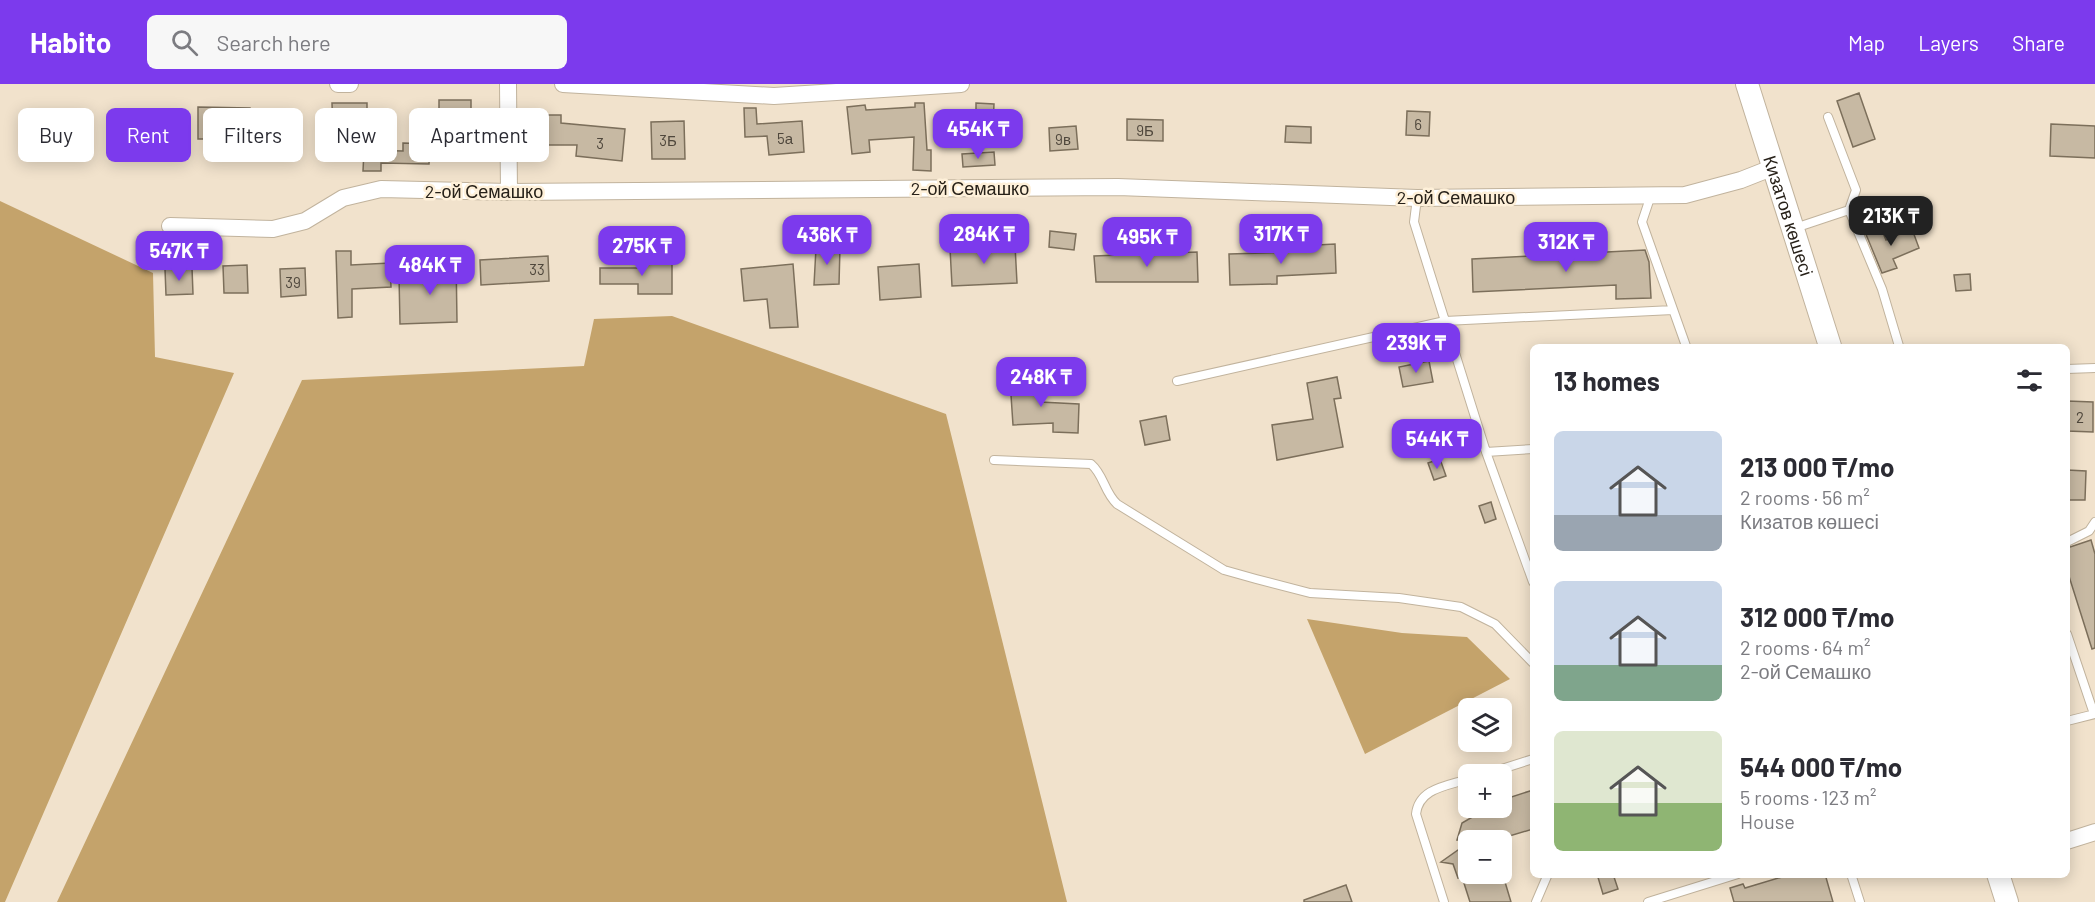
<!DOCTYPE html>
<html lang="en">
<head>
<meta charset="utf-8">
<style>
  :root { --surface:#fff; --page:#f7f7f7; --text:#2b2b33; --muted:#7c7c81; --accent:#7c3aed }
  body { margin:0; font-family:Barlow,sans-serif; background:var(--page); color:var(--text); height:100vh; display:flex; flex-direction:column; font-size:22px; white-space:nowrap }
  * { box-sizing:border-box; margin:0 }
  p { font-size:20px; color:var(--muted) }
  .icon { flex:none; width:33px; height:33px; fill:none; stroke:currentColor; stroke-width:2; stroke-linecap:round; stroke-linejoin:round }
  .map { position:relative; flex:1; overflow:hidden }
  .details { position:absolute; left:1530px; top:260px; width:540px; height:534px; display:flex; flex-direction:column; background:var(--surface); border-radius:9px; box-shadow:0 3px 15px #0003 }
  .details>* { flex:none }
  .banner { position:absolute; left:18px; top:24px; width:570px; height:54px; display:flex; gap:12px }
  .tools { position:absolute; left:1458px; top:614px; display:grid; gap:12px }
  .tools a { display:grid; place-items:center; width:54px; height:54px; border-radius:9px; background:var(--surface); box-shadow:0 3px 15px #0003; font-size:30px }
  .price { position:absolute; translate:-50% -51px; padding:0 14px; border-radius:12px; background:var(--accent); color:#fff; font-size:20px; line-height:39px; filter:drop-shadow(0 2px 3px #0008) }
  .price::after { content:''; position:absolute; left:50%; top:36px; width:18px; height:14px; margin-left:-9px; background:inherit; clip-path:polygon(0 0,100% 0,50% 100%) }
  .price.current { background:#222; color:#fff }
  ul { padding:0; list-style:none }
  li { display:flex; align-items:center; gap:18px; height:150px; padding:0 24px }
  li span { display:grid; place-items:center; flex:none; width:168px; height:120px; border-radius:9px; color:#555 }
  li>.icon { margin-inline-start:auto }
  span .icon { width:72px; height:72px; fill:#fffc; stroke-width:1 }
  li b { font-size:26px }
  h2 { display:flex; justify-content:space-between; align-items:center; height:72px; padding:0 24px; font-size:26px }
  .pill { padding:0 21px; border-radius:9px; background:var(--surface); box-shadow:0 3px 15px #0003; font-size:21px; line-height:54px }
  .pill.current { background:var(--accent); color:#fff }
  header { display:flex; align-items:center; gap:36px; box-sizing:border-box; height:84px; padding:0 30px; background:var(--accent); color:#fff }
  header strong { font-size:28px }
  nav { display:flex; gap:33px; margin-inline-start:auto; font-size:21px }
  .search { width:420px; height:54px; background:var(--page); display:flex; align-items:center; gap:15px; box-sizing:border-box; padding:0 21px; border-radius:9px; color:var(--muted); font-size:22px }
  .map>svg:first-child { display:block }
  .forest { fill:#c4a36b }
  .building { fill:#c7b9a3; stroke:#7c6f5b; stroke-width:1.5 }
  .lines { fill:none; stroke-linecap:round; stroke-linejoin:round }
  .service-casing { stroke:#c1b39d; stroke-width:10 }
  .minor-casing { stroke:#c1b39d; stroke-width:18 }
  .secondary-casing { stroke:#c1b39d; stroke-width:24 }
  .service { stroke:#fff; stroke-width:8 }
  .minor { stroke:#fff; stroke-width:16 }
  .secondary { stroke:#fff; stroke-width:22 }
  .labels { text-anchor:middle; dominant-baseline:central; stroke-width:5; stroke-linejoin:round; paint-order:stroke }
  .number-label { font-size:15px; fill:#4f473c }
  .street-label { font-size:18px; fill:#272119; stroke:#fef0d9 }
</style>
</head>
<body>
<header>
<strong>Habito</strong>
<div class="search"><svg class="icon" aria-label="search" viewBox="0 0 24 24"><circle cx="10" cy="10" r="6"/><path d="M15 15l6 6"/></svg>Search here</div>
<nav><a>Map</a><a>Layers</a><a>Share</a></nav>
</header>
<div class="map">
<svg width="2095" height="818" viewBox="0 0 2095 818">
  <rect width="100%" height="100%" fill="#f1e2cc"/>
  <path class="forest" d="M 0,117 L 153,189 L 155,273 L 234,289 L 5,818 L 0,818 Z
    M 672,232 L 946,330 L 1067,818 L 57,818 L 302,296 L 584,282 L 594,235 Z
    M 1307,535 L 1402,549 L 1467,553 L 1510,595 L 1365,670 Z"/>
  <path class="building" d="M 1859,9 L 1875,55 L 1853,63 L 1837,17 Z
    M 439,16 L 471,16 L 471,55 L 439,54 Z
    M 332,19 L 367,19 L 367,52 L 333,52 Z
    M 915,19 L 924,19 L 927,66 L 931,66 L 931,87 L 913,86 L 914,53 L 869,56 L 870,68 L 852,70 L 847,23 L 865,21 L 866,26 L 915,23 Z
    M 976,19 L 994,20 L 993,41 L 976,40 Z
    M 198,23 L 250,24 L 249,64 L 221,64 L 221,55 L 198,55 Z
    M 744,24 L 756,24 L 757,40 L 802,37 L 804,68 L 769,71 L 767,52 L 745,53 Z
    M 1407,27 L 1430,28 L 1429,52 L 1406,51 Z
    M 536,31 L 561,31 L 561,39 L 625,45 L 622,77 L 576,72 L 577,61 L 536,61 Z
    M 1127,35 L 1163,36 L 1163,57 L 1127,56 Z
    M 684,37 L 685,75 L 652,75 L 651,38 Z
    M 2051,40 L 2095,42 L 2095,74 L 2050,72 Z
    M 1076,42 L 1078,65 L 1050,67 L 1049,44 Z
    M 1286,42 L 1311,43 L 1311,59 L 1285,58 Z
    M 403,59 L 430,60 L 429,80 L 381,79 L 381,87 L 363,87 L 364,66 L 403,67 Z
    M 994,68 L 995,81 L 963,83 L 962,70 Z
    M 1880,142 L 1886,156 L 1912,145 L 1919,164 L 1893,175 L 1897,184 L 1882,189 L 1865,148 Z
    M 1050,147 L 1076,150 L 1074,166 L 1049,163 Z
    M 1335,160 L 1336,189 L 1277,192 L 1277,200 L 1230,201 L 1229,170 L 1299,168 L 1298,162 Z
    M 1015,161 L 1017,199 L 952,202 L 950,164 Z
    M 840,163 L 839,200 L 814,201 L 816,164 Z
    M 1645,166 L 1649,178 L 1651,214 L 1616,215 L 1616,201 L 1473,208 L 1472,175 Z
    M 336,167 L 351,167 L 351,181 L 390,179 L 391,203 L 352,205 L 352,233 L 338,234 Z
    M 1197,168 L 1198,198 L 1096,198 L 1094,172 Z
    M 441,172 L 456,172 L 457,238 L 400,240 L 399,192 L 442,191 Z
    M 548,172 L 549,197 L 481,201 L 480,176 Z
    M 638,178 L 672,178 L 672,210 L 638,210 L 638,200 L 600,200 L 600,184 L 638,184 Z
    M 793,180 L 798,243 L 770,244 L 767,215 L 744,217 L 741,185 Z
    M 919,180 L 921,213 L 880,216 L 878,183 Z
    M 247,181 L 248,209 L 224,209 L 223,182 Z
    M 192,184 L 193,210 L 166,211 L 165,185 Z
    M 305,184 L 306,211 L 281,213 L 280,185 Z
    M 1970,190 L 1971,206 L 1956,207 L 1954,191 Z
    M 1429,277 L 1433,298 L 1403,303 L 1399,283 Z
    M 1337,293 L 1341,314 L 1334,315 L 1343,363 L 1277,376 L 1272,341 L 1313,335 L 1307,299 Z
    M 1038,294 L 1040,318 L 1079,320 L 1078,349 L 1053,348 L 1053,339 L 1013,341 L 1010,296 Z
    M 2067,317 L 2093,318 L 2093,348 L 2067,347 Z
    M 1166,332 L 1170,356 L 1145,361 L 1140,337 Z
    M 1440,375 L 1446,392 L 1434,396 L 1428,379 Z
    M 2067,386 L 2086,387 L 2085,416 L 2067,416 Z
    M 1491,418 L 1496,435 L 1485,439 L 1479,422 Z
    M 2091,456 L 2095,470 L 2095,564 L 2092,565 L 2067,486 L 2067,464 Z
    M 1533,706 L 1533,745 L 1496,756 L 1457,756 L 1462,739 L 1481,728 L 1477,723 L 1502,723 L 1502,716 Z
    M 1468,759 L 1468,789 L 1497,789 L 1500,797 L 1505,798 L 1511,818 L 1470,818 L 1462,793 L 1458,794 L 1453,780 L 1441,778 Z
    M 1597,790 L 1613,790 L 1618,805 L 1603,810 Z
    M 1792,790 L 1825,790 L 1833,818 L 1734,818 L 1730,804 L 1743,800 L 1745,804 Z
    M 1346,801 L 1352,818 L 1304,818 L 1304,816 Z"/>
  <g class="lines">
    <defs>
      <path id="service" d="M 1828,33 L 1856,106 L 1849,126 L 1882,205 L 1899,262
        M 1651,111 L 1642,138 L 1686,262
        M 1417,114 L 1414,138 L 1486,368 L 1533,498
        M 1795,144 L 1849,126
        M 2067,285 L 2095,284
        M 1177,297 L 1445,237 L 1673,226
        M 1486,368 L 1533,365
        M 994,376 L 1091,380 C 1104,391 1104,408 1117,420 L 1224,486 L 1256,495 L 1310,509 L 1399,514 L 1461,523 L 1495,540 L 1533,579
        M 2067,458 L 2089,447 L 2095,438
        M 2067,550 L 2094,630
        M 2067,637 L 2095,630
        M 1486,690 L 1533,675
        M 1851,790 L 1860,818
        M 1444,818 L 1416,730 C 1419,704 1447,702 1468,695
        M 1536,818 L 1548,790
        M 1648,818 L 1738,790"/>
      <path id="minor" d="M 338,0 L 350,0
        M 508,0 L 509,108
        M 563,0 L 774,12 L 961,0
        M 170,142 L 273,145 L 305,137 L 343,114 L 381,105 L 509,108 L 1118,103 L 1417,114 L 1685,111 L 1741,96 L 1774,83
        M 2067,757 L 2095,748"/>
      <g id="secondary">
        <path id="s1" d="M 1747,0 L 1830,262"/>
        <path d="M 1998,790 L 2007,818"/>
      </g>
    </defs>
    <use href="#service" class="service-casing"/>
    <use href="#minor" class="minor-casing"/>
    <use href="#secondary" class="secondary-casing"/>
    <use href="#service" class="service"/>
    <use href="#minor" class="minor"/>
    <use href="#secondary" class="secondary"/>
  </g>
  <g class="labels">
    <g class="number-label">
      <text x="1418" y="40">6</text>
      <text x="1145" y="46">9Б</text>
      <text x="785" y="54">5а</text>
      <text x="1063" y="55">9в</text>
      <text x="668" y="56">3Б</text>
      <text x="600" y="59">3</text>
      <text x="537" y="185">33</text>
      <text x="293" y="198">39</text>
      <text x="2080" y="333">2</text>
    </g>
    <g class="street-label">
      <text x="970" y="104">2-ой Семашко</text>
      <text x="484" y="107">2-ой Семашко</text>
      <text x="1456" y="113">2-ой Семашко</text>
      <text stroke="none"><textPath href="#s1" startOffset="138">Кизатов көшесі</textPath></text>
    </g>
  </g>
</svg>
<div class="tools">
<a><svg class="icon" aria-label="layers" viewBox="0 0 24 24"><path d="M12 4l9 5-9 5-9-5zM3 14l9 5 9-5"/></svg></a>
<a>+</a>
<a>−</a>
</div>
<b class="price" style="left:978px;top:76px">454K ₸</b>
<b class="price current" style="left:1891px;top:163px">213K ₸</b>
<b class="price" style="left:984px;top:181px">284K ₸</b>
<b class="price" style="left:1281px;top:181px">317K ₸</b>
<b class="price" style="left:827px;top:182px">436K ₸</b>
<b class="price" style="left:1147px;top:184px">495K ₸</b>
<b class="price" style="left:1566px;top:189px">312K ₸</b>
<b class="price" style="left:642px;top:193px">275K ₸</b>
<b class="price" style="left:179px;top:198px">547K ₸</b>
<b class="price" style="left:430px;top:212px">484K ₸</b>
<b class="price" style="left:1416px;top:290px">239K ₸</b>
<b class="price" style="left:1041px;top:324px">248K ₸</b>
<b class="price" style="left:1437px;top:386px">544K ₸</b>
<div class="banner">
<a class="pill">Buy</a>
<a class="pill current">Rent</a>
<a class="pill">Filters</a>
<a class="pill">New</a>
<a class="pill">Apartment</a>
</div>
<section class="details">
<h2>13 homes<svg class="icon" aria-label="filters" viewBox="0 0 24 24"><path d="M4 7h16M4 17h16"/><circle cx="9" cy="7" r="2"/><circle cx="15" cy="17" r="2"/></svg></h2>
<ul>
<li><span style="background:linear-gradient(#c9d6e8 70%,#9aa5b1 0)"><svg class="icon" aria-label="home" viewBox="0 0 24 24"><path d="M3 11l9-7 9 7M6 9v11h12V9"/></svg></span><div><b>213 000 ₸/mo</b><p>2 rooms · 56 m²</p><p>Кизатов көшесі</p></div></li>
<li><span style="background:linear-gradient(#c9d6e8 70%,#7fa58c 0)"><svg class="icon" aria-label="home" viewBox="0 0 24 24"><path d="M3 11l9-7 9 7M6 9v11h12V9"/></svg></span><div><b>312 000 ₸/mo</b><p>2 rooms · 64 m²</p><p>2-ой Семашко</p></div></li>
<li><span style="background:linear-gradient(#dfe7d0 60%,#8fb573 0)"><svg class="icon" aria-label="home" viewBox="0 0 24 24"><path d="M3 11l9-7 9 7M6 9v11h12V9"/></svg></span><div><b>544 000 ₸/mo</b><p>5 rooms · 123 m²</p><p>House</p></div></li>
</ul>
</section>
</div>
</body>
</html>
